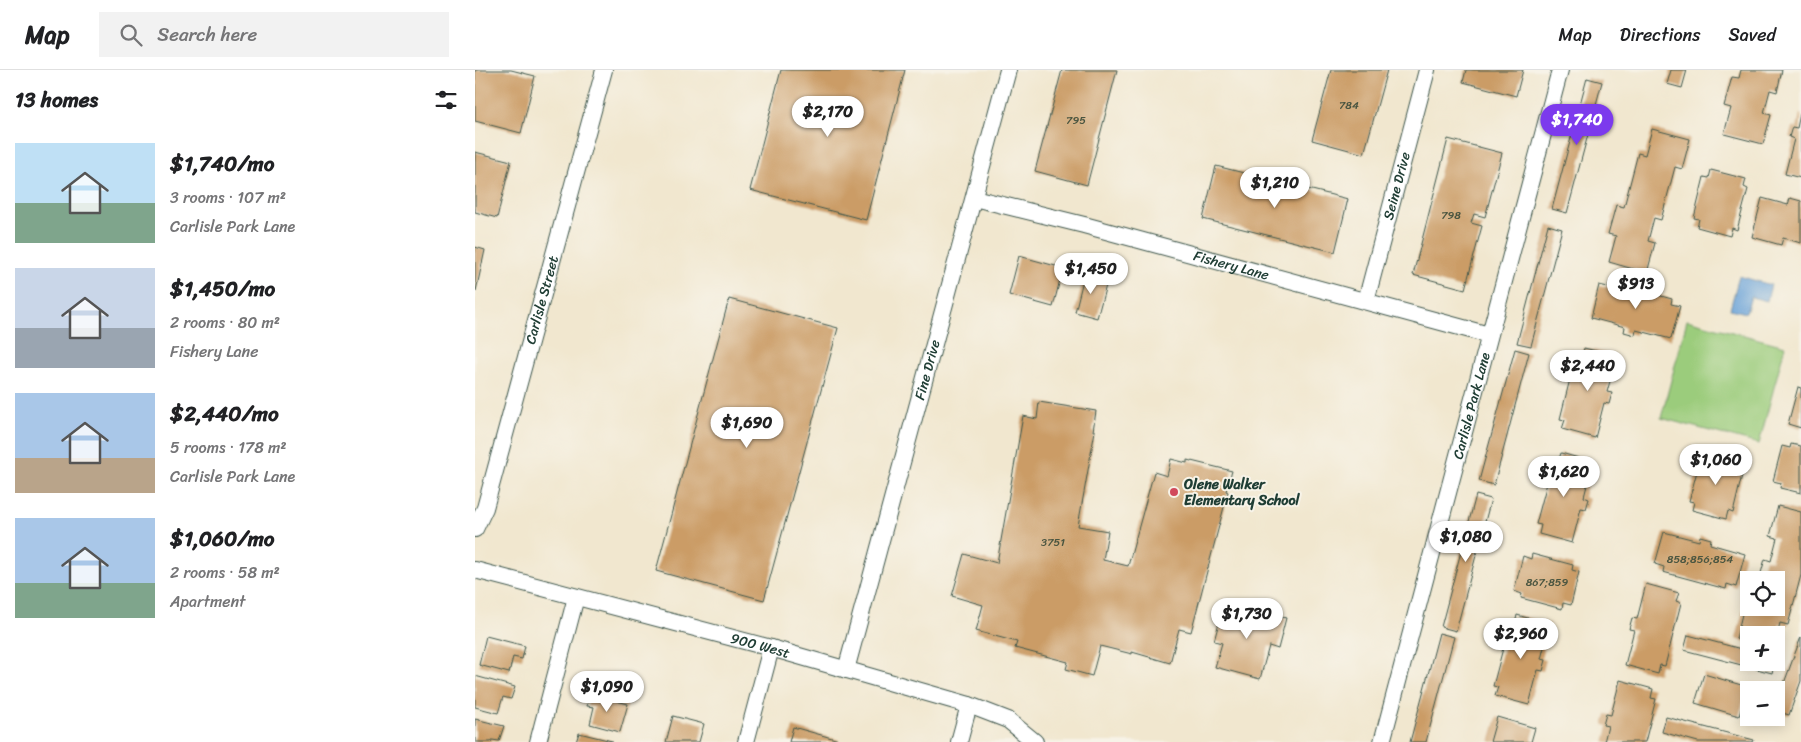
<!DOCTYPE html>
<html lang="en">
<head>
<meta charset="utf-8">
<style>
  :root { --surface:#fff; --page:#f2f2f2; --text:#202124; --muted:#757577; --line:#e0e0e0; --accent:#7c3aed }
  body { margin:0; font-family:Sriracha,sans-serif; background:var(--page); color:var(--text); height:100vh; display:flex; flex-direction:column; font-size:19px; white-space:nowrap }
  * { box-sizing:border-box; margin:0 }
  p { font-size:16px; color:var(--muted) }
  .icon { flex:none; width:28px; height:28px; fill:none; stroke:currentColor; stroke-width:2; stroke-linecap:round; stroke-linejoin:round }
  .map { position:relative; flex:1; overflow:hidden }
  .panel { display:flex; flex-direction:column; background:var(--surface); width:475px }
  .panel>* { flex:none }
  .tools { position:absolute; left:1265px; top:501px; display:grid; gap:10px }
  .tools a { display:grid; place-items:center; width:45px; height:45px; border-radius:0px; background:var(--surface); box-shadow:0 2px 12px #0003; font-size:25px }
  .price { position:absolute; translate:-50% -42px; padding:0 11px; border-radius:18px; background:#fff; color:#222; font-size:16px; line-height:32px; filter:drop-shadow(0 1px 2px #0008) }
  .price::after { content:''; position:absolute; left:50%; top:30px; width:15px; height:11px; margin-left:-8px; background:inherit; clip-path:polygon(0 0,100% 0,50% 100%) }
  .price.active { background:var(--accent); color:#fff }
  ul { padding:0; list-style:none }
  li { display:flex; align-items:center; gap:15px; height:125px; padding:0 15px }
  li span { display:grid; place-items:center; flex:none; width:140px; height:100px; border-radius:0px; color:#555 }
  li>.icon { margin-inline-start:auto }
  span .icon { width:60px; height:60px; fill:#fffc; stroke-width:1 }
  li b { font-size:21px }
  h2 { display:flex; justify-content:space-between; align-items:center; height:60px; padding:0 15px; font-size:21px }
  header { display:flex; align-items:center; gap:30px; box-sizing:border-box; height:70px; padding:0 25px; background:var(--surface); border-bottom:1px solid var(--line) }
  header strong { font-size:24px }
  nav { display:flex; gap:28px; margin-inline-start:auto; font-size:18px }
  .search { width:350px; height:45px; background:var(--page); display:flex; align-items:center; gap:12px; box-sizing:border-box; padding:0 18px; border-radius:0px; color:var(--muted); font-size:19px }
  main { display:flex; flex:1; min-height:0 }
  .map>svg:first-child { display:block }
  .green { fill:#9bcc7b; stroke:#5d8458 }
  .water { fill:#69a2d8; stroke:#447086 }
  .building { fill:#cb9c66 }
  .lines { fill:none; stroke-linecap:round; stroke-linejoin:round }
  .minor-casing { stroke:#3e564b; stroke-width:18 }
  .minor { stroke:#fff; stroke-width:16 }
  .poi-dot { fill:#d1495b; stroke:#f7f3e8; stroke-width:2 }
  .labels { text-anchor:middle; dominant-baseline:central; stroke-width:4; stroke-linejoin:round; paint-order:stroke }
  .number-label { font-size:11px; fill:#4a5540 }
  .street-label { font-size:14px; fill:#1f3d34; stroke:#f7f3e8 }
  .poi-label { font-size:14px; font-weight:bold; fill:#1f3d34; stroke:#f7f3e8; text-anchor:start }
</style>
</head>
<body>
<header>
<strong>Map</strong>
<div class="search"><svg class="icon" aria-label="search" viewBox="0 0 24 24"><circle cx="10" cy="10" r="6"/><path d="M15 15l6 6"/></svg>Search here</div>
<nav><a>Map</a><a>Directions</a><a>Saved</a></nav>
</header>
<main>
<section class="panel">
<h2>13 homes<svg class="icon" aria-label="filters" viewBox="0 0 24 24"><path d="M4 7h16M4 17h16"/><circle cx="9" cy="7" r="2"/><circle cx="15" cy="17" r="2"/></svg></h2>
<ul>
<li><span style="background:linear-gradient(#bfe0f5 60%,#7fa58c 0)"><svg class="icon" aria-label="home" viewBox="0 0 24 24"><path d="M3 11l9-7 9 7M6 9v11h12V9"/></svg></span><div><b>$1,740/mo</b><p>3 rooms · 107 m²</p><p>Carlisle Park Lane</p></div></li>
<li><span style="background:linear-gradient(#c9d6e8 60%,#9aa5b1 0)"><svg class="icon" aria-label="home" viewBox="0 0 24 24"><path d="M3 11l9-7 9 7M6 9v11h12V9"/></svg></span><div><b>$1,450/mo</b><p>2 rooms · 80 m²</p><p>Fishery Lane</p></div></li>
<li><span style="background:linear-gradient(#a9c7e8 65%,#b9a48a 0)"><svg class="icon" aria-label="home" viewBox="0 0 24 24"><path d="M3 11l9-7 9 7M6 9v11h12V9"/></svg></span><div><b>$2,440/mo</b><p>5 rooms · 178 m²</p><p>Carlisle Park Lane</p></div></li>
<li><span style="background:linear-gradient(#a9c7e8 65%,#7fa58c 0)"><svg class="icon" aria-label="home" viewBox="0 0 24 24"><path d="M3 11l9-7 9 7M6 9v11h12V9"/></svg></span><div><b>$1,060/mo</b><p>2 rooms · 58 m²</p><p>Apartment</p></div></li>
</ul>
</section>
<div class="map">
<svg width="1326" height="672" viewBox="0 0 1326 672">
  <rect width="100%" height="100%" fill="#f7f3e8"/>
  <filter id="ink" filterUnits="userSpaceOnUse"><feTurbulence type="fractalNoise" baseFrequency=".02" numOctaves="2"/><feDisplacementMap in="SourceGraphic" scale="10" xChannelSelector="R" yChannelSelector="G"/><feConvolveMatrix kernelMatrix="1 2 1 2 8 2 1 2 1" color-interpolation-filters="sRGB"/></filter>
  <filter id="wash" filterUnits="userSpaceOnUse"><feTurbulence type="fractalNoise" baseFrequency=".0096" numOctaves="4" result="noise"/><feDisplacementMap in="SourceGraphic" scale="20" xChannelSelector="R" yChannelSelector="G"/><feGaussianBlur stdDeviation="1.12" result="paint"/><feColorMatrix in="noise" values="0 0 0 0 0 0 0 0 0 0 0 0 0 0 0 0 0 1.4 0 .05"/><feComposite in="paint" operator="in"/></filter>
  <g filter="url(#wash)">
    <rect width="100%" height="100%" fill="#f1e7cf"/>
    <path class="green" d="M 1212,250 L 1310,276 L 1284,374 L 1186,348 Z"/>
    <path class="water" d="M 1264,206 L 1296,215 L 1292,231 L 1276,227 L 1271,243 L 1255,239 Z"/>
    <g id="blocks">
      <path class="building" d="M 0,0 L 36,0 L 60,6 L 46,63 L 0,51 Z
        M 306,0 L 430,0 L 391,150 L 275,120 Z
        M 587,0 L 642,0 L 612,115 L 560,101 Z
        M 856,0 L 912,0 L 889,84 L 837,70 Z
        M 991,0 L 1048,0 L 1041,26 L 988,12 Z
        M 1196,0 L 1212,0 L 1207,18 L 1192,14 Z
        M 1266,0 L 1307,0 L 1302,22 L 1295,20 L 1289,43 L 1296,45 L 1288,74 L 1249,64 L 1256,38 L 1249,36 L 1257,7 L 1264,8 Z
        M 1112,8 L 1127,12 L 1092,143 L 1077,139 Z
        M 1325,44 L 1326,44 L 1326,108 L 1310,104 L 1319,69 L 1314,67 L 1317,57 L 1322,58 Z
        M 1177,59 L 1215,69 L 1207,99 L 1200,97 L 1186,150 L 1179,148 L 1173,171 L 1180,173 L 1172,203 L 1134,192 L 1141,166 L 1133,164 L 1141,135 L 1149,137 L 1163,83 L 1170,85 Z
        M 973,69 L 1027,83 L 1010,147 L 999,144 L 996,153 L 1007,156 L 990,219 L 938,205 Z
        M 0,82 L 36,91 L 22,148 L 0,142 Z
        M 741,96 L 873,129 L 860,182 L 728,149 Z
        M 1236,100 L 1271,109 L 1269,117 L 1273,119 L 1262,160 L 1257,158 L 1255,166 L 1222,157 L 1224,149 L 1219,148 L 1229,107 L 1234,108 Z
        M 1287,128 L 1313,135 L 1315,128 L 1326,131 L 1326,173 L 1308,168 L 1306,175 L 1277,167 Z
        M 1073,155 L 1087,159 L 1056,276 L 1042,273 Z
        M 0,177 L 10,180 L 1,221 L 0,221 Z
        M 544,186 L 588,198 L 578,237 L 534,225 Z
        M 610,202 L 633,208 L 622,248 L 600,242 Z
        M 1135,212 L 1197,229 L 1196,234 L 1205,236 L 1196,269 L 1161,260 L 1160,265 L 1149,262 L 1150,257 L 1116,248 L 1124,215 L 1133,217 Z
        M 254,229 L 363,258 L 289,530 L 181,501 Z
        M 1109,278 L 1142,286 L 1132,322 L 1137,323 L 1134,334 L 1129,333 L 1120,368 L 1087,359 L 1090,350 L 1085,349 L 1101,285 L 1107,287 Z
        M 1040,279 L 1054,283 L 1019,415 L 1004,411 Z
        M 1323,317 L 1326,318 L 1326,358 L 1313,354 Z
        M 564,332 L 621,341 L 618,361 L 620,361 L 603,456 L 633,461 L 628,490 L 653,496 L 679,402 L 692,406 L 696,389 L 712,393 L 712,390 L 757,401 L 751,421 L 753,422 L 716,562 L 704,559 L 695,593 L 657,582 L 657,584 L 625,576 L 617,606 L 591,599 L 593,592 L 540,578 L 542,572 L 501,561 L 508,535 L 477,526 L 489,484 L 522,493 L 548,346 L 562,349 Z
        M 1316,374 L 1326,376 L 1326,423 L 1305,418 L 1306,413 L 1298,411 L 1307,376 L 1315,378 Z
        M 1086,383 L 1118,392 L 1109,427 L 1114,429 L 1111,439 L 1106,438 L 1097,473 L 1064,464 L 1066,455 L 1061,454 L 1078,391 L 1083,392 Z
        M 1232,383 L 1267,392 L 1264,400 L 1268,401 L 1258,443 L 1253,441 L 1251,449 L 1217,440 L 1219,432 L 1214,431 L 1225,390 L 1230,391 Z
        M 1001,425 L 1016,429 L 981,561 L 966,557 Z
        M 1303,436 L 1326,442 L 1326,505 L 1313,555 L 1305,553 L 1302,565 L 1274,565 L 1274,573 L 1261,569 L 1268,540 L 1275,542 L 1277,538 L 1301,538 L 1301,510 L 1284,510 L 1290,489 L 1296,491 L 1302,468 L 1295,466 Z
        M 1189,462 L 1224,471 L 1225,466 L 1236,469 L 1235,474 L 1270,484 L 1261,517 L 1252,514 L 1251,519 L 1188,502 L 1189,497 L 1180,494 Z
        M 1057,484 L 1098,495 L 1097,500 L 1104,502 L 1096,535 L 1088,533 L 1087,539 L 1046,528 L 1047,524 L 1039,521 L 1048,486 L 1056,489 Z
        M 1171,514 L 1204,523 L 1201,531 L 1206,533 L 1190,596 L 1185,595 L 1183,604 L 1150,595 L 1159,560 L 1154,559 L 1157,548 L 1162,549 Z
        M 757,534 L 811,548 L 803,579 L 794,576 L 785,609 L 740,597 L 747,573 L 739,571 L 745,549 L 752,551 Z
        M 1042,545 L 1075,554 L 1066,589 L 1071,590 L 1068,601 L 1063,600 L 1054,635 L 1020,626 L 1023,617 L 1018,616 L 1035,552 L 1040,554 Z
        M 964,563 L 979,567 L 951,672 L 935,672 Z
        M 1213,565 L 1274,581 L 1274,592 L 1300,592 L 1297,603 L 1209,580 Z
        M 11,566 L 50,576 L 47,589 L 38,587 L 34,603 L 4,595 Z
        M 1326,567 L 1326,611 L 1314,645 L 1301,641 L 1301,635 Z
        M 1229,604 L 1273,617 L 1264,646 L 1220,633 Z
        M 0,606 L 40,617 L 36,629 L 28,627 L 23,643 L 0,637 Z
        M 1145,610 L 1178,619 L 1176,628 L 1181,629 L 1170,672 L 1129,672 L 1133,656 L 1128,655 L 1131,644 L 1136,645 Z
        M 115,624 L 153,634 L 145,662 L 115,654 L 119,637 L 112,636 Z
        M 198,646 L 229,654 L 224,672 L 191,672 Z
        M 1022,647 L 1060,658 L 1056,672 L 1015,672 Z
        M 1191,647 L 1279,670 L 1278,672 L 1223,672 L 1187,662 Z
        M 0,649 L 29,656 L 24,671 L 17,670 L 16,672 L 0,672 Z
        M 318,657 L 364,670 L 363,672 L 314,672 Z
        M 104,663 L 137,671 L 137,672 L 101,672 Z"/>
    </g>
  </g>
  <g filter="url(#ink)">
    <use href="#blocks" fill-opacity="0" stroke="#3e564b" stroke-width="1"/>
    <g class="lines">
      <defs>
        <g id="minor">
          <path id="s1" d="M 499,128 L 609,155 L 1014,265"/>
          <path id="s2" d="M 891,231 L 952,0"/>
          <path id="s3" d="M 0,459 L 10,438 L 129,0"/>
          <path id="s4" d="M 0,500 L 296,578 L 494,635 L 533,650 L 560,672"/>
          <path id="s5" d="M 371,600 L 533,0"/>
          <path d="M 63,672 L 101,527"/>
          <path d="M 271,672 L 296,578"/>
          <path d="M 484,672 L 494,635"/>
          <path id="s6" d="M 907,672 L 1085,0"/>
        </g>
      </defs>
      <use href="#minor" class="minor-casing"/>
      <use href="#minor" class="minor"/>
    </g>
  </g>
  <circle class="poi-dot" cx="699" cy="422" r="5"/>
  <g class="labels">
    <g class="number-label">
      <text x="874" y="35">784</text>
      <text x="601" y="50">795</text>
      <text x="976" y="145">798</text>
      <text x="578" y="472">3751</text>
      <text x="1225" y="489">858;856;854</text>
      <text x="1072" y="512">867;859</text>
    </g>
    <g class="street-label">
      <text stroke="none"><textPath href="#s2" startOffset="119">Seine Drive</textPath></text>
      <text stroke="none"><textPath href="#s1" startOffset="266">Fishery Lane</textPath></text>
      <text stroke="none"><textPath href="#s3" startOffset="239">Carlisle Street</textPath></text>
      <text stroke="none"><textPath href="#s5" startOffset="311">Fine Drive</textPath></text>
      <text stroke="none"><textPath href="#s6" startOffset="348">Carlisle Park Lane</textPath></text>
      <text stroke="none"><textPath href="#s4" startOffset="295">900 West</textPath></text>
    </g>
    <g class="poi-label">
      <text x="709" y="414">Olene Walker<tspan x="709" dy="16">Elementary School</tspan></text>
    </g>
  </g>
</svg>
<div class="tools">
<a><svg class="icon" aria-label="locate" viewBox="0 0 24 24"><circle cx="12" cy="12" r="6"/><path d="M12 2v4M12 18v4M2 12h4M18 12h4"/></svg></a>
<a>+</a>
<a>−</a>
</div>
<b class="price" style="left:353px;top:68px">$2,170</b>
<b class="price active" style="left:1102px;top:76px">$1,740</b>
<b class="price" style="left:800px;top:139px">$1,210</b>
<b class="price" style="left:616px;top:225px">$1,450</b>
<b class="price" style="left:1161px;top:240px">$913</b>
<b class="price" style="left:1113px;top:322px">$2,440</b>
<b class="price" style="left:272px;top:379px">$1,690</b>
<b class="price" style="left:1241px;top:416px">$1,060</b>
<b class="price" style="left:1089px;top:428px">$1,620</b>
<b class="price" style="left:991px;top:493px">$1,080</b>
<b class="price" style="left:772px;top:570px">$1,730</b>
<b class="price" style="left:1046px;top:590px">$2,960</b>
<b class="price" style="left:132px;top:643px">$1,090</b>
</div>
</main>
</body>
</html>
